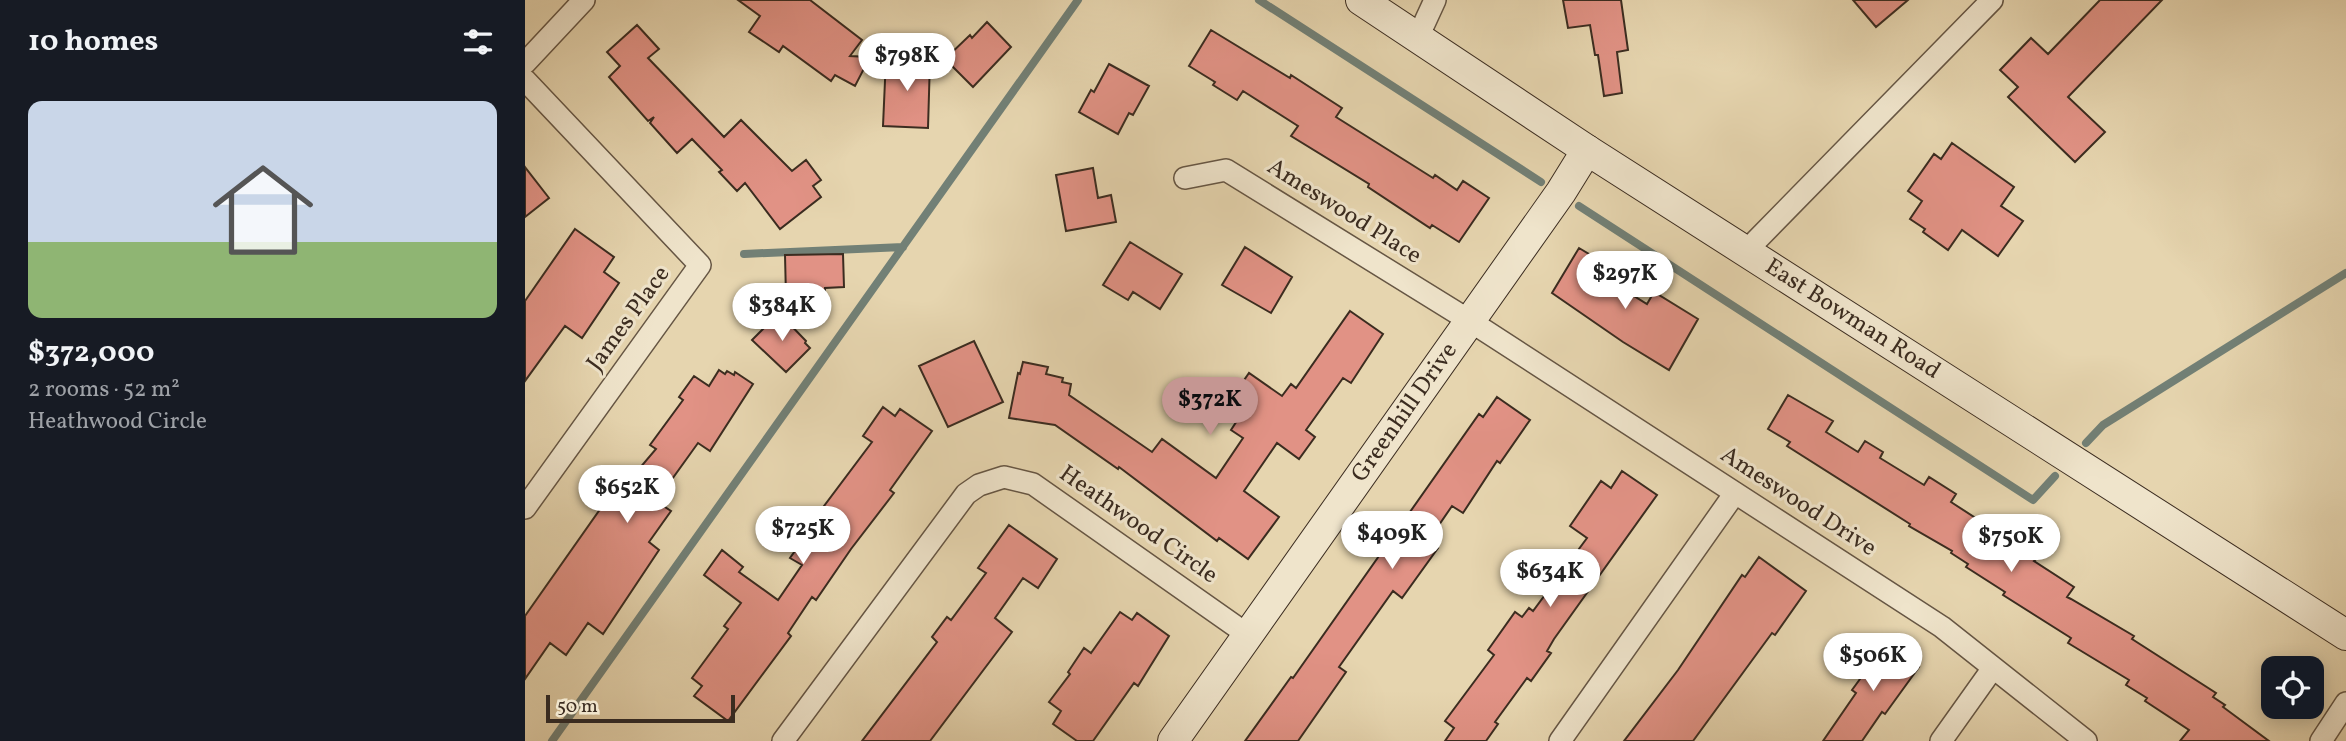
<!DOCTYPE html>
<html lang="en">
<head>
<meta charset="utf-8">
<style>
  :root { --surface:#171b24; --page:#242831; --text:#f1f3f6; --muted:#9ea1a6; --accent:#c59692 }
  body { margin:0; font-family:Vollkorn,serif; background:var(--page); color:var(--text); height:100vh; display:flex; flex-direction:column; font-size:26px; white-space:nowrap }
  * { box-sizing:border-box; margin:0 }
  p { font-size:23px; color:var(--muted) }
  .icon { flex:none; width:38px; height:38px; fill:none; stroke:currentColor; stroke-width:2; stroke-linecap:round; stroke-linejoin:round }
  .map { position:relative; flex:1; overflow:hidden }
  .drawer { display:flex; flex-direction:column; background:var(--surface); width:525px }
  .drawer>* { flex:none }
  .tools { position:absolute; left:1736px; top:656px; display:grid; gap:14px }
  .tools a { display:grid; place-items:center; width:63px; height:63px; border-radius:14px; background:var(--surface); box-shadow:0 4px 18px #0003; font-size:35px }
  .scale { position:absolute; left:21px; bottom:18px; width:189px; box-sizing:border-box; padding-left:7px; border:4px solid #3b2c20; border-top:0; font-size:19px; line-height:24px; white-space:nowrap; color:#3b2c20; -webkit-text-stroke:5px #efe4cb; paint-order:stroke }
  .price { position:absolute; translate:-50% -60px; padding:0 16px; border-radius:24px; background:#fff; color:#222; font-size:23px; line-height:46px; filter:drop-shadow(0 2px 4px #0008) }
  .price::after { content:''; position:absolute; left:50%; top:42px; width:21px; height:16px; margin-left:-10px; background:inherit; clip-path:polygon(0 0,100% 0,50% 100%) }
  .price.current { background:var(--accent); color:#111 }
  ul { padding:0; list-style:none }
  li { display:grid; align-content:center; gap:14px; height:371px; padding:0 28px }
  li span { display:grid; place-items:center; height:217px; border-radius:14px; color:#555 }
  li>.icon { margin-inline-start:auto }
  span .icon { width:126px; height:126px; fill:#fffc; stroke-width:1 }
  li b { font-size:30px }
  h2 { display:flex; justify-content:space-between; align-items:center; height:84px; padding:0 28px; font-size:30px }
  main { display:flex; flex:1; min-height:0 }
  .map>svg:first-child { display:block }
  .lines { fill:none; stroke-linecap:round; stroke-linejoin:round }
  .stream { stroke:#728076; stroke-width:8 }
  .building { fill:#e19285; stroke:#3b2c20; stroke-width:2 }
  .street-casing { stroke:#665644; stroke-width:24 }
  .secondary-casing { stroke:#3b2c20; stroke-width:32 }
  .street { stroke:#efe4cb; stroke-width:21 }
  .secondary { stroke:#efe4cb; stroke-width:30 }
  .labels { text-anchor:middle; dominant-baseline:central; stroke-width:6; stroke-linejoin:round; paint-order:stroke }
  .street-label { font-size:24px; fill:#3b2c20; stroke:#efe4cb }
</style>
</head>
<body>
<main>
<section class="drawer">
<h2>10 homes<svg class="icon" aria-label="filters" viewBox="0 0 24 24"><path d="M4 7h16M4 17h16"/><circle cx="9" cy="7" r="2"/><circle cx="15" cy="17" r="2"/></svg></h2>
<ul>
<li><span style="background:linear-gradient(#c9d6e8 65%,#8fb573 0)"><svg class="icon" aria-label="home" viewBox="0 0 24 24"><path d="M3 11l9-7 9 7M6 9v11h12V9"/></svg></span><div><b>$372,000</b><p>2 rooms · 52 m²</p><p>Heathwood Circle</p></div></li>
</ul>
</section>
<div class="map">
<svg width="1821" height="741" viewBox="0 0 1821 741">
  <rect width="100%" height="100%" fill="#e6d5af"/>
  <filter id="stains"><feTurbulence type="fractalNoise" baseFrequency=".00286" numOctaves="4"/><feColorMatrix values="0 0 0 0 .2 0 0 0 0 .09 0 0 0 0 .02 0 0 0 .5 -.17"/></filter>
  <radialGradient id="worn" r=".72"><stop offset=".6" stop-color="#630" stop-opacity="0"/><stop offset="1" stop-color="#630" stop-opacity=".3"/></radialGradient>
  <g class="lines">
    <path class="stream" d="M 734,0 L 1016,182
      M 1054,206 L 1508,500 L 1530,476
      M 219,254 L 378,247
      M 1561,443 L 1578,425 L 1821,273
      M 27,741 L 553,0"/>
  </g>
  <path class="building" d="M 213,0 L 285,0 L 337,40 L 325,56 L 345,57 L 330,86 L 310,75 L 306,81 L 258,46 L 254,52 L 224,32 L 235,16 Z
    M 1038,0 L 1096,0 L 1103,50 L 1092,52 L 1097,93 L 1079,96 L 1073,55 L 1070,55 L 1065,25 L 1043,28 Z
    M 1328,0 L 1383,0 L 1351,27 Z
    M 1575,0 L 1637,0 L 1543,97 L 1580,132 L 1550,162 L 1483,97 L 1493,87 L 1475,70 L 1506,38 L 1523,54 Z
    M 462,22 L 486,47 L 448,87 L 420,59 L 445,35 L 447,38 Z
    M 112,25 L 134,49 L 123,58 L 199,137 L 216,120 L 267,171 L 281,160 L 296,180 L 288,186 L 296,197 L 255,229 L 220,183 L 212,191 L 194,172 L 197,170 L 167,139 L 152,153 L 125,123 L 129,117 L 123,121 L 84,77 L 95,66 L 82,52 Z
    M 686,30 L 765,78 L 766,75 L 817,108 L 811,117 L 908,178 L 910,175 L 932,190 L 938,181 L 964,198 L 934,242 L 907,225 L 905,228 L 843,187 L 844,184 L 766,136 L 773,126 L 718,91 L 712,100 L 688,85 L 690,82 L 664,66 Z
    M 361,58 L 405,60 L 403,128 L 358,126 Z
    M 584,64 L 624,86 L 608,115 L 604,113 L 593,134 L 554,112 L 566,90 L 569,92 Z
    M 1427,143 L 1489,187 L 1476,206 L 1498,221 L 1473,256 L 1437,230 L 1423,250 L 1398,232 L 1400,229 L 1385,219 L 1397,201 L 1383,191 L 1409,154 L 1416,159 Z
    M 0,167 L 24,198 L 0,217 Z
    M 568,168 L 573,198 L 586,195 L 591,222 L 541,231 L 531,175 Z
    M 50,229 L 89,257 L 79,272 L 94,283 L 57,338 L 40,326 L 0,381 L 0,301 Z
    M 605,242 L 657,274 L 635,309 L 608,292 L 603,300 L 578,285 Z
    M 720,247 L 767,277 L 746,313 L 697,285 Z
    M 1054,248 L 1079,263 L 1072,273 L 1122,304 L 1129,292 L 1173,319 L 1144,370 L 1098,342 L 1027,293 Z
    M 318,254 L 319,287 L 300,288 L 300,296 L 261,297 L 260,255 Z
    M 825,311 L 858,334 L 826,383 L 818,378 L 781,430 L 790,437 L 774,459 L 752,443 L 719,491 L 754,517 L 723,559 L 694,538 L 692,541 L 594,467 L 593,469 L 530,425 L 484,418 L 493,373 L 495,374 L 498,362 L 523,367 L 521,374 L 538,378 L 537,382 L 546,384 L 544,395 L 627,452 L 637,439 L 691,478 L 718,438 L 706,430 L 717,413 L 699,401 L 711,384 L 715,386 L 724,373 L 757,396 L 766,384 L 771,388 Z
    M 254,313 L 281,341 L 280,343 L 285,348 L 261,372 L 227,340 Z
    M 449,341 L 478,402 L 423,427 L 394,366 Z
    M 194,370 L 200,374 L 202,371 L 209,375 L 210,372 L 228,384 L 185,451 L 173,443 L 140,489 L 142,491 L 134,503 L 146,511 L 124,542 L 134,550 L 78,634 L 63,623 L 41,655 L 25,643 L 0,679 L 0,616 L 97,478 L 103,482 L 131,449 L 125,445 L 158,400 L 154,397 L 169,376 L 184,386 Z
    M 1263,395 L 1308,421 L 1301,432 L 1333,452 L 1340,441 L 1358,452 L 1355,458 L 1399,485 L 1404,477 L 1431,494 L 1426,502 L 1512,558 L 1509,561 L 1549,587 L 1542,597 L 1546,599 L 1609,636 L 1607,639 L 1691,693 L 1688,697 L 1700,705 L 1698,707 L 1744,741 L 1655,741 L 1664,730 L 1620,701 L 1622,698 L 1601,685 L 1604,680 L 1543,643 L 1546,638 L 1478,595 L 1480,592 L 1441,567 L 1443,564 L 1426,553 L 1427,551 L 1384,526 L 1385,524 L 1262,446 L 1265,442 L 1243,429 Z
    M 972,397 L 1005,420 L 975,463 L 972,461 L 938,513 L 927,506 L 903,541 L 913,548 L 877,598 L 868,591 L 814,667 L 821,672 L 773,741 L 720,741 L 766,677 L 768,678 L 954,414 L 958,417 Z
    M 358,407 L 370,416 L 375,409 L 407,431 L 365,490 L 369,493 L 326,549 L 291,600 L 287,597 L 263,633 L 266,636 L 203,721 L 169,696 L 177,686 L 167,678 L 203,629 L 199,626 L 216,603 L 179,575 L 197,550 L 218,567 L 214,572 L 253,600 L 277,565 L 265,558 L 295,516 L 293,514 L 347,442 L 338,436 Z
    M 1097,471 L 1132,495 L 1029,639 L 1022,651 L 1026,653 L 1006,681 L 1002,678 L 970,722 L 973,724 L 961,741 L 920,741 L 929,728 L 920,721 L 969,655 L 963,650 L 990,612 L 997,617 L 1004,608 L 1008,611 L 1062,538 L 1045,526 L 1076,481 L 1086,488 Z
    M 484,525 L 532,559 L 513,588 L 498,578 L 470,618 L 487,632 L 405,741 L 337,741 L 412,642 L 407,637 L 422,617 L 426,620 L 461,573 L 453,568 Z
    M 1234,557 L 1281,591 L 1250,635 L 1247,633 L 1168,741 L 1099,741 L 1153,670 L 1217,575 L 1220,577 Z
    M 595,612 L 607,620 L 612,613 L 644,636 L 613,686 L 609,683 L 568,741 L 552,741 L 528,724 L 536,711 L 524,702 L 545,674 L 543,672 L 559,648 L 566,653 Z
    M 1360,643 L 1394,667 L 1360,714 L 1357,712 L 1337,741 L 1298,741 L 1331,693 L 1327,690 L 1335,679 L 1325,672 L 1338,654 L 1347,660 Z"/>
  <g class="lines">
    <defs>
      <path id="street" d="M 893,37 L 910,0
        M 0,63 L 59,0
        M 0,80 L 175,265 L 0,508
        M 660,178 L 701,170 L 945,321 L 1417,627 L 1561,741
        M 1222,250 L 1467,0
        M 258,741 L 441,494 L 454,485 L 479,477 L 508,484 L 723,635
        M 1035,741 L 1210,493
        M 1416,741 L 1468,668
        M 1796,741 L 1821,703"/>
      <g id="secondary">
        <path id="s1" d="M 836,0 L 1062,150 L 1821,635"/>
        <path id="s2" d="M 648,741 L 1036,192 L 1062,150"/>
      </g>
    </defs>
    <use href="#street" class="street-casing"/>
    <use href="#secondary" class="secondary-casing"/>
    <use href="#street" class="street"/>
    <use href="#secondary" class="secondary"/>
  </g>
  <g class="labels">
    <g class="street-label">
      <text transform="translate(819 212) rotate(32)">Ameswood Place</text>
      <text transform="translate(104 319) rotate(-54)">James Place</text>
      <text stroke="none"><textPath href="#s1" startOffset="586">East Bowman Road</textPath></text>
      <text stroke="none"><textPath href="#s2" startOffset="402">Greenhill Drive</textPath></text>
      <text transform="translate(1273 502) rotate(33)">Ameswood Drive</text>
      <text transform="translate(613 525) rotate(35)">Heathwood Circle</text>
    </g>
  </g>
  <rect width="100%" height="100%" filter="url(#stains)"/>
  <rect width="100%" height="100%" fill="url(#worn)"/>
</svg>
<div class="tools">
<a><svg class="icon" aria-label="locate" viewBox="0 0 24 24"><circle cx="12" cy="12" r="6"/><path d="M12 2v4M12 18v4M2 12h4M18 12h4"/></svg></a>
</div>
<div class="scale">50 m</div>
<b class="price" style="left:382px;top:93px">$798K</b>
<b class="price" style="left:1100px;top:311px">$297K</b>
<b class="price" style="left:257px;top:343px">$384K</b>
<b class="price current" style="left:685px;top:437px">$372K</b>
<b class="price" style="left:102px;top:525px">$652K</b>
<b class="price" style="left:278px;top:566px">$725K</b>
<b class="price" style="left:867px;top:571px">$409K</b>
<b class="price" style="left:1486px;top:574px">$750K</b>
<b class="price" style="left:1025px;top:609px">$634K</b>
<b class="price" style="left:1348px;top:693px">$506K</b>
</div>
</main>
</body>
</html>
